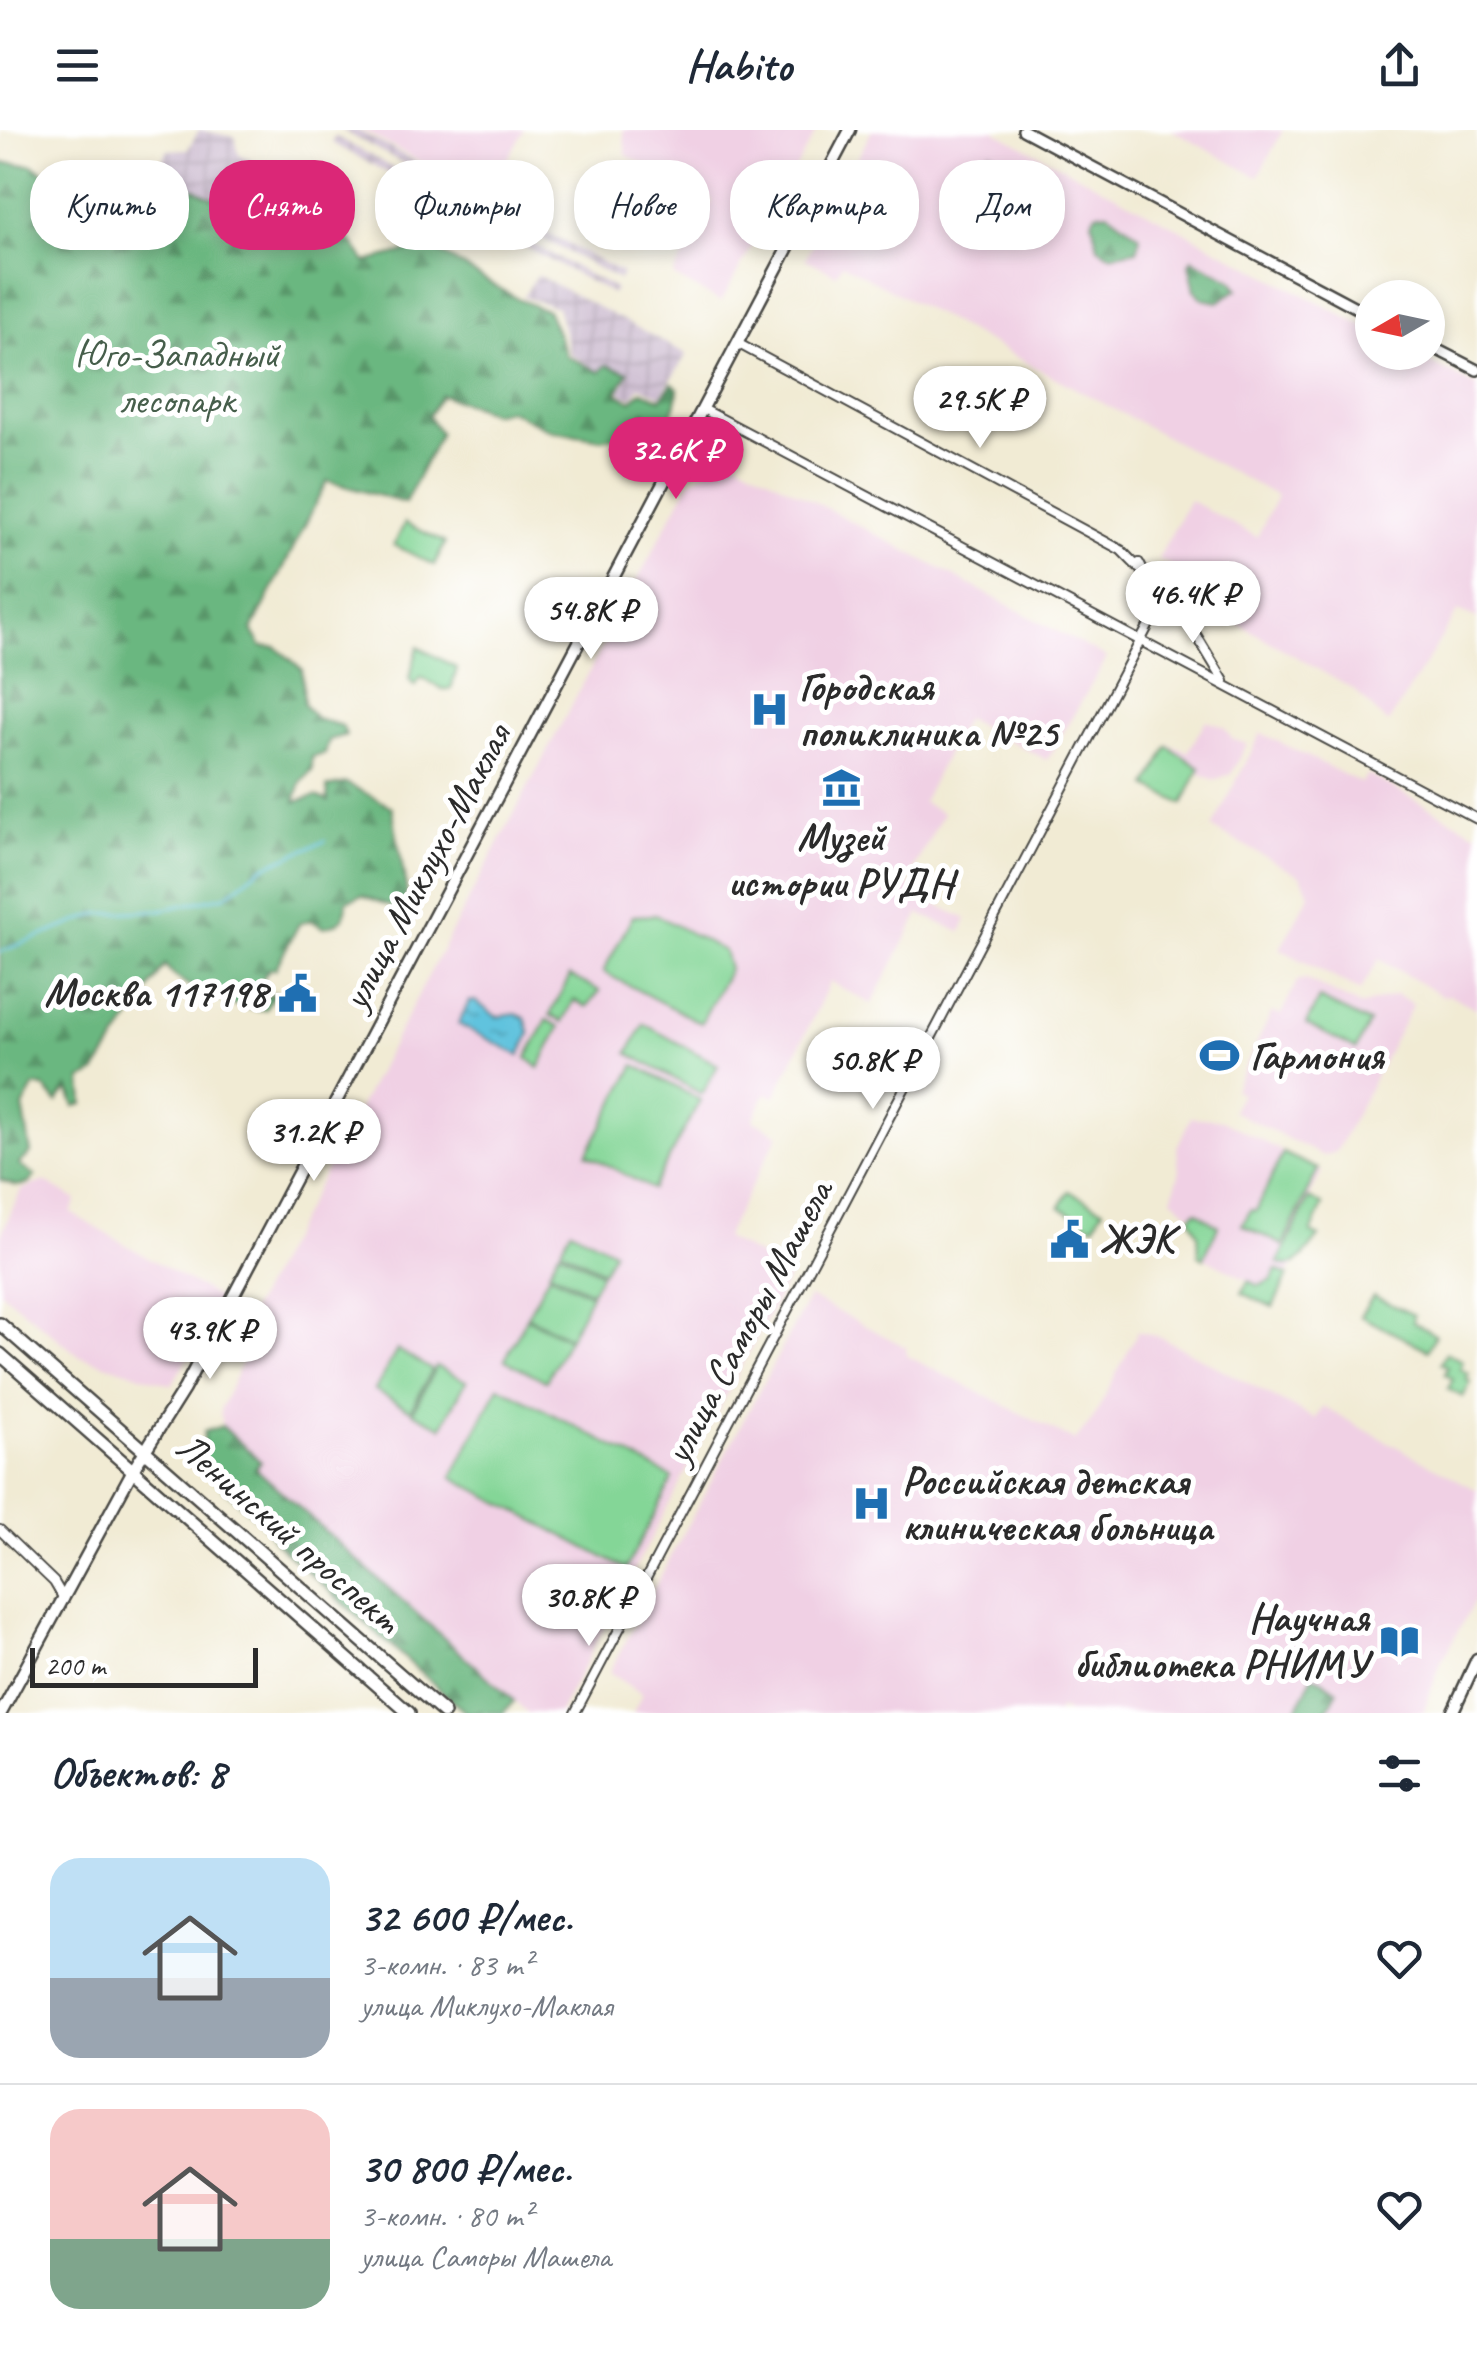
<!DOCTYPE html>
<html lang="ru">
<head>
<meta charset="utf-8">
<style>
  :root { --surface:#fff; --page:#f6f6f7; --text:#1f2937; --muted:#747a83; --line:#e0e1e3; --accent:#db2777 }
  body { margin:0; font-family:Caveat,sans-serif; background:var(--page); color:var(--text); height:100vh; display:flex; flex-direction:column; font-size:38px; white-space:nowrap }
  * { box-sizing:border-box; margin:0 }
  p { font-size:32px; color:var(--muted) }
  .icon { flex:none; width:55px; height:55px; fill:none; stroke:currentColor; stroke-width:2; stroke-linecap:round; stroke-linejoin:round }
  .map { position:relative; height:1583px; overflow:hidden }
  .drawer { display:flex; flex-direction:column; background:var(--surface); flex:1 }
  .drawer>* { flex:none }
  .banner { position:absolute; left:30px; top:30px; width:1418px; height:90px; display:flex; gap:20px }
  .needle { width:65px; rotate:261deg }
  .fabs { position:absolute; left:1355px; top:150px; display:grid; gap:20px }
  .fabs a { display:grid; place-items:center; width:90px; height:90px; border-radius:50%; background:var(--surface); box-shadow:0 5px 15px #0003; font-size:50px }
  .scale { position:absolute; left:30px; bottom:25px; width:228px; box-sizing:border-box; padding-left:10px; border:5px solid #2b2b2b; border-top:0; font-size:28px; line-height:35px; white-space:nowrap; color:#2b2b2b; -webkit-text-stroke:8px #fff; paint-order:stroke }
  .price { position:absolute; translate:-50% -85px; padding:0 22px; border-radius:35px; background:#fff; color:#222; font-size:32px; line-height:65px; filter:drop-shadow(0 2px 5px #0008) }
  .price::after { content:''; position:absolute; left:50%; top:60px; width:30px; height:22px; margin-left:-15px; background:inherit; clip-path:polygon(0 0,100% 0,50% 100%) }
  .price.selected { background:var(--accent); color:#fff }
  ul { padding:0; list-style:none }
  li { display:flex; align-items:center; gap:30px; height:250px; padding:0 50px }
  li+li { border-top:2px solid var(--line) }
  li span { display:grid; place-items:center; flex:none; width:280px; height:200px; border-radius:30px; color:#555 }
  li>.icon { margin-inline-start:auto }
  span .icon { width:120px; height:120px; fill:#fffc; stroke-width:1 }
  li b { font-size:42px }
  h2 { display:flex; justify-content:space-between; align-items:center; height:120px; padding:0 50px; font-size:42px }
  .chip { padding:0 35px; border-radius:40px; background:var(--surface); box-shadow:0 5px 15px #0003; font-size:35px; line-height:90px }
  .chip.selected { background:var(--accent); color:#fff }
  header { display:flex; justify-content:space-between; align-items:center; height:130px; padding:0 50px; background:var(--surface); font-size:45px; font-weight:600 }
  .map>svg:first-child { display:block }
  .built { fill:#f0d0e4 }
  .industrial { fill:url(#industrial-grid) }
  .green { fill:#84d697; stroke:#588061; stroke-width:2.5 }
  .forest { fill:url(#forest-firs); stroke:#4b7156; stroke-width:2.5 }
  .water { fill:url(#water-ripples); stroke:#467784; stroke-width:2.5 }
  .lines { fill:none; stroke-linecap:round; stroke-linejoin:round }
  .stream { stroke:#60c3de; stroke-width:2.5 }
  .minor-casing { stroke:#494844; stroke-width:12 }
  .tertiary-casing { stroke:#494844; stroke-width:14 }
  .secondary-casing { stroke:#494844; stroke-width:15 }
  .primary-casing { stroke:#494844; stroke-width:16 }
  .minor { stroke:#fff; stroke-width:8 }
  .tertiary { stroke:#fff; stroke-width:9 }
  .secondary { stroke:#fff; stroke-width:10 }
  .primary { stroke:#fff; stroke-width:11 }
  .labels { text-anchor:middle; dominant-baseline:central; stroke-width:10; stroke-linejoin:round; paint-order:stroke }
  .park-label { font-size:40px; fill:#465e4b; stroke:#fff }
  .poi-label { font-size:40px; font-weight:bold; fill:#2b2b2b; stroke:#fff; text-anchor:start }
  .street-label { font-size:40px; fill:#2b2b2b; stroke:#fff }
</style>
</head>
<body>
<header><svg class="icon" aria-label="menu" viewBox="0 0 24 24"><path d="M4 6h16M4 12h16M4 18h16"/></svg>Habito<svg class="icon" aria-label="share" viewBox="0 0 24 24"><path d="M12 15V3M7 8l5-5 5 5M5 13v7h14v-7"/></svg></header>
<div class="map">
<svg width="1477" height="1583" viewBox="0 0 1477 1583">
  <defs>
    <pattern id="industrial-grid" width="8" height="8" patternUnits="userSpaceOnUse" patternTransform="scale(2.5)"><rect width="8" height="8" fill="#cebed1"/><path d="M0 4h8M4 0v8" fill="none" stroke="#b1a3b4"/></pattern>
    <pattern id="forest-firs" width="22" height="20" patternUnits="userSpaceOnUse" patternTransform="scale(2.5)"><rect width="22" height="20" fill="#6bb780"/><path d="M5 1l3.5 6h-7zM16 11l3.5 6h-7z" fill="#589569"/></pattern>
    <pattern id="water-ripples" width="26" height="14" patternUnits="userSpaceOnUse" patternTransform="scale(2.5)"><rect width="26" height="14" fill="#60c3de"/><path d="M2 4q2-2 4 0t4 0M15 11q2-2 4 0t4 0" fill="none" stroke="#4f9fb4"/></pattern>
  </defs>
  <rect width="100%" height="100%" fill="#fff"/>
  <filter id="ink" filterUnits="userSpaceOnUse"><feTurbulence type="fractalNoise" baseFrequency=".01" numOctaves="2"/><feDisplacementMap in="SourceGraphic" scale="20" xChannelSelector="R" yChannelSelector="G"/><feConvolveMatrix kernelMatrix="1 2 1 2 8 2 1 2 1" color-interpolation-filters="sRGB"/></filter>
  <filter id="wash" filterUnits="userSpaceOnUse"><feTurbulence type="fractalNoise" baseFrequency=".0048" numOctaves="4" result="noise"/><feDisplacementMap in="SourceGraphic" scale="40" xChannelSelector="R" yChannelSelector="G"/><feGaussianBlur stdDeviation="2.25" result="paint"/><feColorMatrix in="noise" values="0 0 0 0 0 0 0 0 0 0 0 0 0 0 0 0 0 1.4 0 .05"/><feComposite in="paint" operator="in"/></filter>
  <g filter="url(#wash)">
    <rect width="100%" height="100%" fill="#f1ebd4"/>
    <path class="built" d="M 362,0 L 524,0 L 486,68 Z
      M 623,0 L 817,0 L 721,172 L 673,146 L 713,70 L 626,25 Z
      M 872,0 L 993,0 L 1372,201 L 1372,222 L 1412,223 L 1477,257 L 1477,489 L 1458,481 L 1388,594 L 1354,560 L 1225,486 L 1234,469 L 1158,429 L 1189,370 L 1257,407 L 1277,366 L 842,134 L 836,144 L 805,129 Z
      M 1171,0 L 1283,0 L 1258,47 Z
      M 729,326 L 1107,528 L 1047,630 L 965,588 L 922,672 L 943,683 L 907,752 L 915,765 L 967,789 L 961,802 L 919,784 L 872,874 L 830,852 L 775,967 L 766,963 L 753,990 L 779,1004 L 724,1108 L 791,1142 L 559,1583 L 528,1583 L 255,1338 L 260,1332 L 222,1296 L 220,1280 L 245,1225 L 232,1217 L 690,351 Z
      M 1206,590 L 1224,597 L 1232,609 L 1247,614 L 1231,644 L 1214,650 L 1199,643 L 1184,675 L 1147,656 L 1168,614 L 1188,622 Z
      M 1261,603 L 1361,653 L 1367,644 L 1477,703 L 1477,879 L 1450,865 L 1442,866 L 1379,829 L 1360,861 L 1280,819 L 1310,764 L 1301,746 L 1212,698 Z
      M 1305,849 L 1360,876 L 1396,865 L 1413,874 L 1336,1022 L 1323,1026 L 1232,981 L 1241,963 L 1234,960 L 1272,882 L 1281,885 L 1297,851 Z
      M 1191,987 L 1222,990 L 1322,1042 L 1309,1068 L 1323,1075 L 1311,1103 L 1319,1107 L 1290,1140 L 1273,1177 L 1242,1163 L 1248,1150 L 1199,1125 L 1199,1109 L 1191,1084 L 1172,1068 L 1179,1044 L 1177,1017 Z
      M 44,1051 L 77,1070 L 71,1083 L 220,1169 L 172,1255 L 79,1226 L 0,1161 L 0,1107 L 21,1060 Z
      M 809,1167 L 906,1217 L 907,1226 L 1075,1311 L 1094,1287 L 1138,1201 L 1161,1207 L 1315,1289 L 1323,1277 L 1477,1360 L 1477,1466 L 1441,1532 L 1423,1583 L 1068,1583 L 1060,1579 L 1057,1583 L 633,1583 L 642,1564 L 609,1543 Z"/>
    <path class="industrial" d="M 199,0 L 235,7 L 239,25 L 285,46 L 276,74 L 239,62 L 213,67 L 157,39 L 168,20 L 188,19 Z
      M 341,0 L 357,0 L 622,143 L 619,150 Z
      M 335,6 L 615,159 L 612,164 L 332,13 Z
      M 537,145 L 687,224 L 661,266 L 640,256 L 632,268 L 620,262 L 630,241 L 599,241 L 570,224 L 557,177 L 523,167 Z"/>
    <path class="green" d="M 405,393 L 445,413 L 434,435 L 394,415 Z
      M 418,517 L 457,538 L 451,559 L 442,559 L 421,547 L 415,556 L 409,550 Z
      M 1168,616 L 1200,638 L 1183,674 L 1148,656 Z
      M 656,785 L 724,821 L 729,839 L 701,893 L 603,842 L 633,786 Z
      M 570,846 L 600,861 L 587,877 L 574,870 L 563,892 L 550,885 Z
      M 1319,869 L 1369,893 L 1356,919 L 1306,894 Z
      M 547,890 L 560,897 L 539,938 L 527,928 Z
      M 644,894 L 718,935 L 702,964 L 628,923 Z
      M 635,935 L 700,970 L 652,1059 L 587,1024 Z
      M 1283,1023 L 1318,1039 L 1283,1115 L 1242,1095 L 1251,1080 L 1256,1081 Z
      M 1069,1061 L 1103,1079 L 1094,1096 L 1060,1077 Z
      M 1309,1068 L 1323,1075 L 1311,1103 L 1319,1107 C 1308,1120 1297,1142 1278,1133 Z
      M 1196,1081 L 1218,1096 L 1204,1128 L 1199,1125 L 1198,1104 L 1190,1087 Z
      M 571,1099 L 613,1121 L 603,1141 L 561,1119 Z
      M 559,1121 L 601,1143 L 591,1162 L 549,1141 Z
      M 1277,1140 L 1288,1145 L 1273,1177 L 1242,1163 L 1248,1151 L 1259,1156 L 1272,1150 Z
      M 549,1144 L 591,1165 L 569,1207 L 527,1186 Z
      M 1373,1166 L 1414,1185 L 1413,1192 L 1435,1205 L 1428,1220 L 1360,1186 Z
      M 526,1188 L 568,1209 L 546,1251 L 505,1230 Z
      M 397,1220 L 432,1240 L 411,1280 L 375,1260 Z
      M 1446,1223 L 1463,1231 L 1460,1239 L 1469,1244 L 1466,1249 L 1471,1252 L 1463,1267 L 1448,1259 L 1453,1249 L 1445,1244 L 1448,1237 L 1441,1233 Z
      M 436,1236 L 466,1251 L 442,1297 L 413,1282 Z
      M 499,1256 L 673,1348 L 626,1439 L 452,1347 Z"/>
    <path class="forest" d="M 990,22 L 1045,49 L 1050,64 L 1023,75 C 1001,66 983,47 990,22 Z
      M 0,33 L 33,35 L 89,74 L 134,63 L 154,68 L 168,46 L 213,68 L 239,62 L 343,100 L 366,132 L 429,116 C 463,135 513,171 547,180 L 567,226 L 600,242 L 606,235 L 628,242 L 617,263 L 631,271 L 642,261 L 661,269 L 672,253 L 678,258 C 678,283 661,304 639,316 L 619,306 L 602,309 L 552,301 L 509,280 L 493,283 L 441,265 L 428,286 L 440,303 L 405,373 L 327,351 L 252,500 L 262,517 L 276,517 L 302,539 L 304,575 L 316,588 L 342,596 L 346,605 L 329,610 L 325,624 L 312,627 L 312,641 L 301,652 L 295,672 L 316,666 L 328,671 L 327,657 L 346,653 L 392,677 L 407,763 L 400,780 L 362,765 L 347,771 C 346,790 341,794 323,797 L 310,790 L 299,794 L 275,839 L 270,838 L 253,862 L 257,871 L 274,863 L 266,879 C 240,882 179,857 165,835 L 95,943 L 82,950 L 84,974 L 75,976 L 68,959 L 57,972 L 44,957 L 35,956 L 23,977 L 31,1023 L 19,1034 L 35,1046 L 28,1054 L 16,1056 L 0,1050 Z
      M 1108,82 L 1140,106 L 1137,120 L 1111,125 L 1098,117 L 1092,90 L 1096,83 Z
      M 1192,129 L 1232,150 L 1238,159 L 1218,172 L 1203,169 L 1195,160 L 1189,134 Z
      M 222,1296 L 261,1332 L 255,1338 L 514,1571 L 503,1583 L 466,1583 L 275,1412 L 261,1392 L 189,1326 L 203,1316 L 204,1302 Z
      M 1313,1545 L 1338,1560 L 1326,1583 L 1295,1583 Z"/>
    <path class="water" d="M 475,871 L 497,887 L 516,884 L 525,888 L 530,904 L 520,925 L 458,894 L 469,872 Z"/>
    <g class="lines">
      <path class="stream" d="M 0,822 L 97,784 L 160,780 L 225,766 L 261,738 L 325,711"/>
    </g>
  </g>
  <g filter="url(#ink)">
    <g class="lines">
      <defs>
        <path id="minor" d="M 737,213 L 1121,420 L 1183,483 L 1224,551
          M 703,279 L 1477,689
          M 0,1400 L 54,1452 L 64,1469
          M 575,1583 L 1154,485 L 1155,464 L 1139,433"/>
        <path id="tertiary" d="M 1023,0 L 1372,186
          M 1428,215 L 1477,240"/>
        <path id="secondary" d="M 1,1583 L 133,1340 L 184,1259 L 850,0
          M 1452,1583 L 1477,1529"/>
        <path id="primary" d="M 0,1194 L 444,1583
          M 0,1224 L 409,1583"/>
      </defs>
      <use href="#minor" class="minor-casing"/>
      <use href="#tertiary" class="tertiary-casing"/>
      <use href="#secondary" class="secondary-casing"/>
      <use href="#primary" class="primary-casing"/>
      <use href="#minor" class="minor"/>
      <use href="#tertiary" class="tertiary"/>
      <use href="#secondary" class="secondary"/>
      <use href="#primary" class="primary"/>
    </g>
  </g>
  <defs>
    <symbol id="hospital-bare" viewBox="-9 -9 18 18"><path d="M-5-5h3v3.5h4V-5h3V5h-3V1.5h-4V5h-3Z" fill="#1f6fb2" stroke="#fff" stroke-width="2.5" paint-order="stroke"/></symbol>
    <symbol id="museum-bare" viewBox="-9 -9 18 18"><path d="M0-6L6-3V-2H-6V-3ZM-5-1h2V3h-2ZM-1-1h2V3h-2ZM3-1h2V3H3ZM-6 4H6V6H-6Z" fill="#1f6fb2" stroke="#fff" stroke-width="2.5" paint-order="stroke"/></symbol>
    <symbol id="civic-bare" viewBox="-9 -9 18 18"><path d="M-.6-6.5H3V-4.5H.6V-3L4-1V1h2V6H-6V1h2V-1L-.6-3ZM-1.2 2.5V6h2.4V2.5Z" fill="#1f6fb2" stroke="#fff" stroke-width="2.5" paint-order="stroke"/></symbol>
    <symbol id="stadium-bare" viewBox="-9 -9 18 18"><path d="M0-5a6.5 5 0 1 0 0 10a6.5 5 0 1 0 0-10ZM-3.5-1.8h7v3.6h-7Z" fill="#1f6fb2" stroke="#fff" stroke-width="2.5" paint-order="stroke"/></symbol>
    <symbol id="library-bare" viewBox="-9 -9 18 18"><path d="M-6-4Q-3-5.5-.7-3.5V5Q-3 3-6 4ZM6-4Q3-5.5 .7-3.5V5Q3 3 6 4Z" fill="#1f6fb2" stroke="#fff" stroke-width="2.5" paint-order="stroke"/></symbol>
  </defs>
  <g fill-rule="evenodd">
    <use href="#hospital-bare" x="742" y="552" width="55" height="55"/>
    <use href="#museum-bare" x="814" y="630" width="55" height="55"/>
    <use href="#civic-bare" x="270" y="836" width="55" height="55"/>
    <use href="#stadium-bare" x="1192" y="898" width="55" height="55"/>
    <use href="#civic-bare" x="1042" y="1082" width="55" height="55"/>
    <use href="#hospital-bare" x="844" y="1346" width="55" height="55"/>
    <use href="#library-bare" x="1372" y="1484" width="55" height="55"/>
  </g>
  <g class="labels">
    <g class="park-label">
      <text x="177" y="224">Юго-Западный<tspan x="177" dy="46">лесопарк</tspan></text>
    </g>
    <g class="poi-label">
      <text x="799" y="557">Городская<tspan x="799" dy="46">поликлиника №25</tspan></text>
      <text x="841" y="707" text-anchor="middle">Музей<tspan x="841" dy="46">истории РУДН</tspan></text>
      <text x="267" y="863" text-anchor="end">Москва 117198</text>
      <text x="1250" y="926">Гармония</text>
      <text x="1100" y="1109">ЖЭК</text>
      <text x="902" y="1351">Российская детская<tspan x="902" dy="46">клиническая больница</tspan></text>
      <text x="1369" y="1488" text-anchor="end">Научная<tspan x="1369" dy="46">библиотека РНИМУ</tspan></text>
    </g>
    <g class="street-label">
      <text transform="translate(426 737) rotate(-62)">улица Миклухо-Маклая</text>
      <text transform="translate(748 1192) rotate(-62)">улица Саморы Машела</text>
      <text transform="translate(289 1403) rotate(41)">Ленинский проспект</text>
    </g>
  </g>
</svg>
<div class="fabs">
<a><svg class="needle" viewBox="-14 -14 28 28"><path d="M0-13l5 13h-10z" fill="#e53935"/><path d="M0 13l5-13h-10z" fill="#747a83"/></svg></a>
</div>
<div class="scale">200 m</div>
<b class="price" style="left:980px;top:321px">29.5K ₽</b>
<b class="price selected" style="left:676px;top:372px">32.6K ₽</b>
<b class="price" style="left:1193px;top:516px">46.4K ₽</b>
<b class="price" style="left:591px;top:532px">54.8K ₽</b>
<b class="price" style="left:873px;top:982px">50.8K ₽</b>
<b class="price" style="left:314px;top:1054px">31.2K ₽</b>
<b class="price" style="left:210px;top:1252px">43.9K ₽</b>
<b class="price" style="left:589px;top:1519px">30.8K ₽</b>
<div class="banner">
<a class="chip">Купить</a>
<a class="chip selected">Снять</a>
<a class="chip">Фильтры</a>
<a class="chip">Новое</a>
<a class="chip">Квартира</a>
<a class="chip">Дом</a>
</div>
</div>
<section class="drawer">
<h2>Объектов: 8<svg class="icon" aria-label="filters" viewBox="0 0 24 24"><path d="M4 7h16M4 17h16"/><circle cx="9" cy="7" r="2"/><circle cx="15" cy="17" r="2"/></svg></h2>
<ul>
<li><span style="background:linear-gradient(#bfe0f5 60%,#9aa5b1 0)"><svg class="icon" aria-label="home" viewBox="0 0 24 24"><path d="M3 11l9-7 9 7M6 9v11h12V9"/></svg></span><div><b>32 600 ₽/мес.</b><p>3-комн. · 83 m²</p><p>улица Миклухо-Маклая</p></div><svg class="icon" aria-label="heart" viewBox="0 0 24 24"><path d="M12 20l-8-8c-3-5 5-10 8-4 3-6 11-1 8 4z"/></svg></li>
<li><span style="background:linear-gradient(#f6c9c9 65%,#7fa58c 0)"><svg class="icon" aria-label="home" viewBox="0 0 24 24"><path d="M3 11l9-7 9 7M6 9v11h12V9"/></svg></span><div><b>30 800 ₽/мес.</b><p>3-комн. · 80 m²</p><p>улица Саморы Машела</p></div><svg class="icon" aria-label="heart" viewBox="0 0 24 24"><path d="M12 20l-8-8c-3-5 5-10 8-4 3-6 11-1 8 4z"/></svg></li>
</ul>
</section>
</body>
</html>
